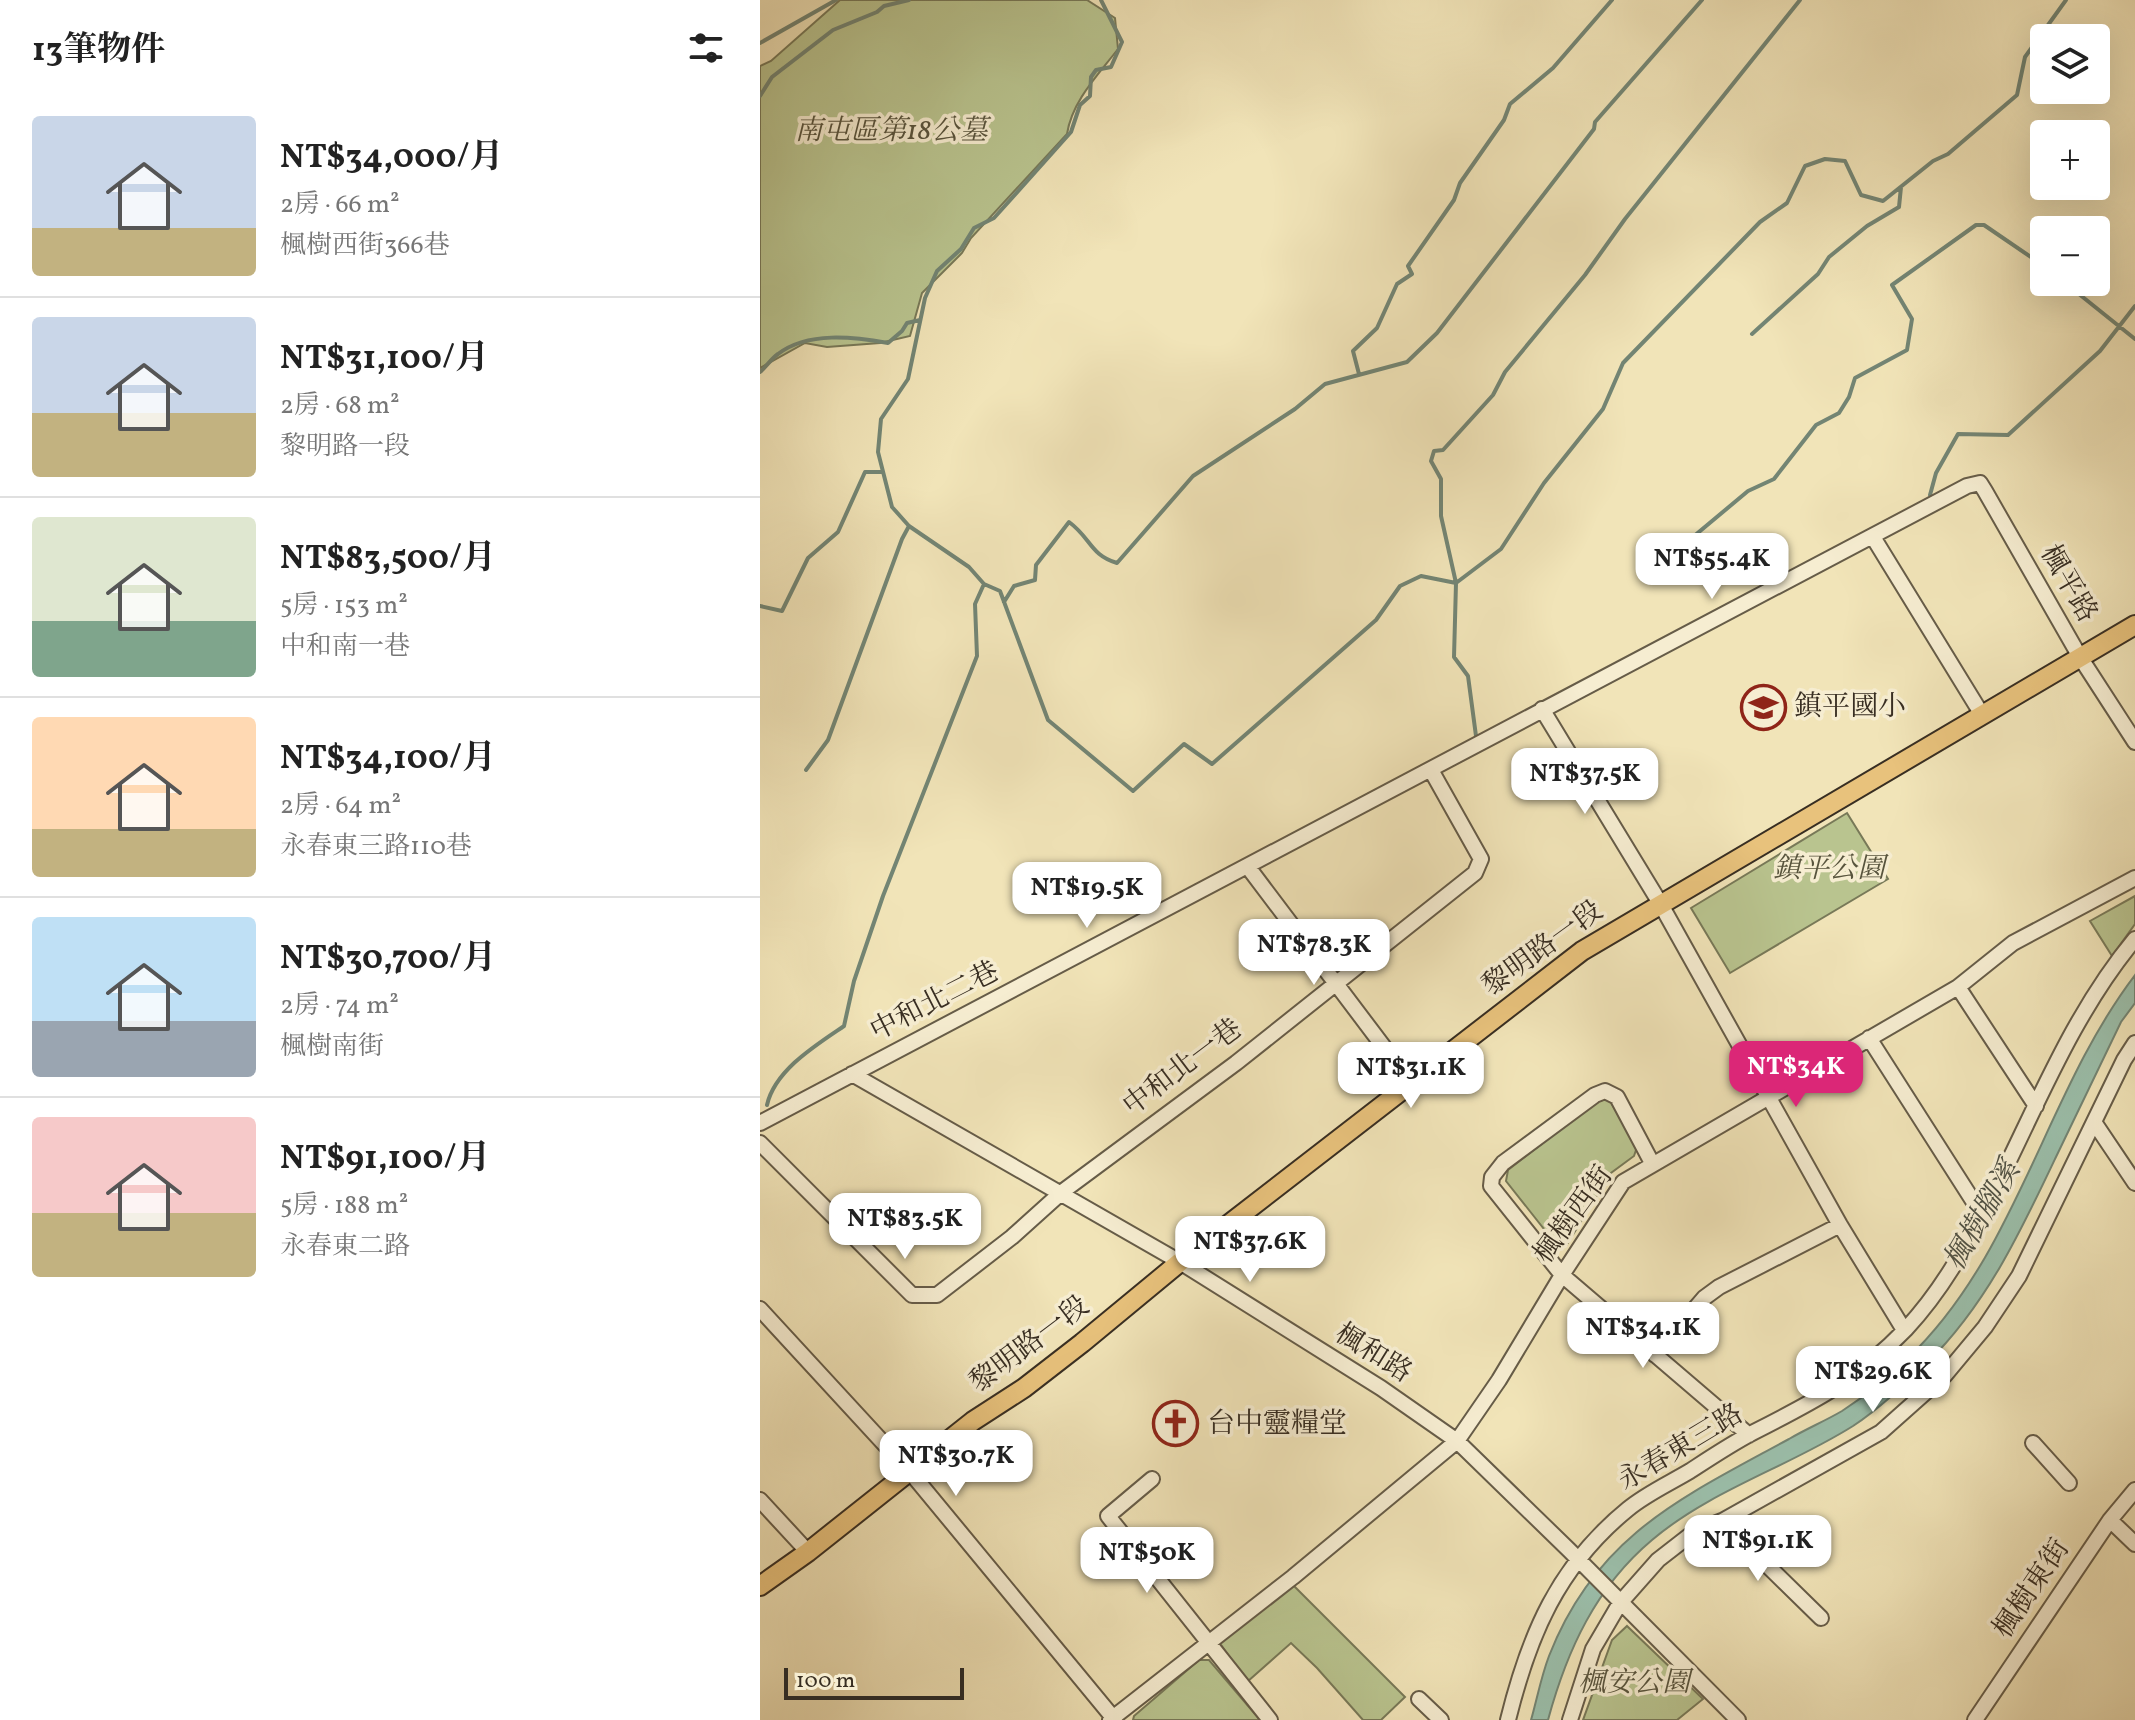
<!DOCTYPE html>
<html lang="zh-TW">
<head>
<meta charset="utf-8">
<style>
  :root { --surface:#fff; --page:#f6f6f6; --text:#222; --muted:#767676; --line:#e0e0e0; --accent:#db2777 }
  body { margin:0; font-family:Vollkorn,"Noto Serif TC",serif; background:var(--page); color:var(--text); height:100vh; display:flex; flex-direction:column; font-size:30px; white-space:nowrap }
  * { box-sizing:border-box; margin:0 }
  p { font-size:26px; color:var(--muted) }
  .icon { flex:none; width:44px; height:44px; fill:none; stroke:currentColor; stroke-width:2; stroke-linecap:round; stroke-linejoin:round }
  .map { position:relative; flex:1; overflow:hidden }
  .drawer { display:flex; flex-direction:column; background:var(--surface); width:760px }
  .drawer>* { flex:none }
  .controls { position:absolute; left:1270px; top:24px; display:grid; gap:16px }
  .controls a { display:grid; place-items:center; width:80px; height:80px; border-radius:8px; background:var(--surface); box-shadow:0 8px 32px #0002; font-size:40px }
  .scale { position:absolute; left:24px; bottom:20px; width:180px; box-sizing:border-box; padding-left:8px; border:4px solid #382e22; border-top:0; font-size:22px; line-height:28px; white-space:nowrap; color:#382e22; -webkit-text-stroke:6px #f6edd1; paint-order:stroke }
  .price { position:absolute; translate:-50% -68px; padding:0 18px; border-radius:16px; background:#fff; color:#222; font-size:26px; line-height:52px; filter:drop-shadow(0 2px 4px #0008) }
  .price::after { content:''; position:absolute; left:50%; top:48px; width:24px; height:18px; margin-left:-12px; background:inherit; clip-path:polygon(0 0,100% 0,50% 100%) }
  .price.current { background:var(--accent); color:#fff }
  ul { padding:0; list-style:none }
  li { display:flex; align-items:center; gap:24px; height:200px; padding:0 32px }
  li+li { border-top:2px solid var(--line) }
  li span { display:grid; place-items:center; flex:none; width:224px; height:160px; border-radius:8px; color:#555 }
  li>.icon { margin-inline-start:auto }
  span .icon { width:96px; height:96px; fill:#fffc; stroke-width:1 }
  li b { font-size:34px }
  h2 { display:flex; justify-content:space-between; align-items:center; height:96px; padding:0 32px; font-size:34px }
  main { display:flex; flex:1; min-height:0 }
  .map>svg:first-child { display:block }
  .green { fill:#b9c48f; stroke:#787958; stroke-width:2 }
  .water { fill:#9bbfab; stroke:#738574; stroke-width:2 }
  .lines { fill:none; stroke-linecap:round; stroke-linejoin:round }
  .stream { stroke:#738574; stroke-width:4 }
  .minor-casing { stroke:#665c48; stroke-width:18 }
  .major-casing { stroke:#382e22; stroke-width:22 }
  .minor { stroke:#f6edd1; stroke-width:14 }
  .major { stroke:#e8c27c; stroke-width:18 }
  .labels { text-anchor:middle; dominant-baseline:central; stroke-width:7; stroke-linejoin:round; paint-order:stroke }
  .park-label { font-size:28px; font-style:italic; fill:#58543d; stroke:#f6edd1 }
  .street-label { font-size:28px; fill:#382e22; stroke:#f6edd1 }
  .poi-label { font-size:28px; fill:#382e22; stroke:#f6edd1; text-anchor:start }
  .water-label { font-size:30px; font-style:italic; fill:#515244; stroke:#f6edd1 }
</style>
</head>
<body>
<main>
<section class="drawer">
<h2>13筆物件<svg class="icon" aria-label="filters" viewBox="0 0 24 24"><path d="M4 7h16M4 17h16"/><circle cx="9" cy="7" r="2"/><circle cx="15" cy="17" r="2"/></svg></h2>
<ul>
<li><span style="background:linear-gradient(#c9d6e8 70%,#c2b280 0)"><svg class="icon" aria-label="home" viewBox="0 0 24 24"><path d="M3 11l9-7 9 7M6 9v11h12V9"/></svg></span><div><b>NT$34,000/月</b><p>2房 · 66 m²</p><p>楓樹西街366巷</p></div></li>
<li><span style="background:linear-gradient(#c9d6e8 60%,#c2b280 0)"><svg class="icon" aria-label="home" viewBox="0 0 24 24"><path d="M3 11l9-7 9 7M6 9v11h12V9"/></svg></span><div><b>NT$31,100/月</b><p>2房 · 68 m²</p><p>黎明路一段</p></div></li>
<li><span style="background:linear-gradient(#dfe7d0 65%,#7fa58c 0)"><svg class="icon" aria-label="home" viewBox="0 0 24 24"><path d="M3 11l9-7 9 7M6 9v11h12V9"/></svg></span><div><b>NT$83,500/月</b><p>5房 · 153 m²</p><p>中和南一巷</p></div></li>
<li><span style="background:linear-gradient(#ffd9b3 70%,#c2b280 0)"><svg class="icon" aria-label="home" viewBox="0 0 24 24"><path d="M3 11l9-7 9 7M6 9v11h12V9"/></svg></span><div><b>NT$34,100/月</b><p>2房 · 64 m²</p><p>永春東三路110巷</p></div></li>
<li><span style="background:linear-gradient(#bfe0f5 65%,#9aa5b1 0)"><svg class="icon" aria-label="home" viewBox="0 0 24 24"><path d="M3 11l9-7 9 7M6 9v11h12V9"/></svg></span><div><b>NT$30,700/月</b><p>2房 · 74 m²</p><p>楓樹南街</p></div></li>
<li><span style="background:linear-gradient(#f6c9c9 60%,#c2b280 0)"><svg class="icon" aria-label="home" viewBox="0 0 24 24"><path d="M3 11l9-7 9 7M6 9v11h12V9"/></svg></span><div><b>NT$91,100/月</b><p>5房 · 188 m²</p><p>永春東二路</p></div></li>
</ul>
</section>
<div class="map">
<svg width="1375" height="1720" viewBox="0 0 1375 1720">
  <rect width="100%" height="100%" fill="#f1e4b8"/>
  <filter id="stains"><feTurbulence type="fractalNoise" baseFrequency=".0025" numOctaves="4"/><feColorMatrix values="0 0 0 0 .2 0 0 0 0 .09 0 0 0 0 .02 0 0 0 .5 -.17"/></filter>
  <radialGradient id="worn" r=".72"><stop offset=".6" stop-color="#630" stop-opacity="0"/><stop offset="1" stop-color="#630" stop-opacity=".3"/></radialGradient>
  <path class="green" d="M 80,0 L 327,0 L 355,18 L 358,49 C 338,75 312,101 307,134 L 211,238 L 202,253 L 162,293 L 150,336 L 120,343 L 67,347 L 45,343 L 0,368 L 0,66 L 11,61 Z
    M 1087,813 L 1128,879 L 970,973 L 931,908 Z
    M 1375,896 L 1375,924 L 1352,956 L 1330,921 Z
    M 849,1099 L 877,1147 L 874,1156 L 851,1173 L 806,1246 L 799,1248 L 746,1181 L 748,1170 L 837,1101 Z
    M 532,1584 L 645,1697 L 621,1720 L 603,1720 L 557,1668 L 531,1643 L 487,1682 L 459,1642 Z
    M 867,1626 L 943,1699 L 917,1720 L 823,1720 L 852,1640 Z
    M 439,1660 L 449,1660 L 500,1720 L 373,1720 L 374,1716 Z"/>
  <path class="water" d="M 1375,975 L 1375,1003 L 1361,1022 C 1339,1067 1317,1113 1295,1159 C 1260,1233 1226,1305 1167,1363 C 1144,1385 1120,1408 1093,1426 C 1028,1467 951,1490 892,1540 C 836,1587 807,1650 788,1720 L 771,1720 C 777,1699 781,1677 789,1656 C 836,1535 923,1497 1029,1439 C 1046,1429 1065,1421 1082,1411 C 1105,1396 1129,1377 1148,1358 C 1258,1253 1285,1093 1375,975 Z"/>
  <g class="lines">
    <path class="stream" d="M 0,43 L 76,0
      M 0,96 L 12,77 L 73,30 L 117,12 L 124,6 L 149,0
      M 1304,282 L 1375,339
      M 992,334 L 1058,274 L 1069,257 L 1107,226 L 1139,207 L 1141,187
      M 0,372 C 6,367 11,359 18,354 C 48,331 94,337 128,343 L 142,331 L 147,323 L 160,320
      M 599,374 L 593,351 L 617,328 L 637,284 L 652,274 L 648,266 L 694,200 L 700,183 L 744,120 L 750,104 L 793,68 L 852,0
      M 1170,495 L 1176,473 L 1198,434 L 1248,435 L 1340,351 L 1375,306
      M 885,577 L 988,491 L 1014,479 L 1056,425 L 1079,413 L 1089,397 L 1095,378 L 1147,350 L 1152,319 L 1132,285 L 1216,225 L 1224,225 L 1284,266
      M 224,584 L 209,567 L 149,526 L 132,507 L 118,452 L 121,419 L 148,379 L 165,298 L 177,271 L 201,249 L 214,228 L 234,218 L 311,132 L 320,105 L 330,96 L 331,77 L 336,70 L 351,67 L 362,42 L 341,0
      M 244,602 L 254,586 L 275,580 L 276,565 L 309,522 C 331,538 330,555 357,563 L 433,476 L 535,409 L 565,384 L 647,362 L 677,333 L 834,129 L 835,122 L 942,0
      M 0,606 L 22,611 L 48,558 L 78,532 L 105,472 L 123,472
      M 716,736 L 708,676 L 694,657 L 696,583 L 681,516 L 681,479 L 671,461 L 674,451 L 683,450 L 733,395 L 745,372 L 825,275 L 865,219 L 1040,0
      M 46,770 L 68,740 L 142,539 L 149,526
      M 7,1105 C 15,1070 56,1045 84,1026 L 94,981 L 123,896 L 217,656 L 215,604 L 224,584 L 240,591 L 288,720 L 373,791 L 424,744 L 452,764 L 616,620 L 640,586 L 661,576 L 696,583 L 741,549 L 784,483 L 843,409 L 863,363 L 1000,222 L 1027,203 L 1045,166 L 1065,159 L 1085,161 L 1101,195 L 1123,201 L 1173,161 L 1188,154 L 1257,95 L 1265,57 L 1306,0"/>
    <defs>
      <path id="minor" d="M 1113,537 L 1221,713
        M 782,709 L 900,903 L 1080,1225 L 1144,1330
        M 488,867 L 651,1083
        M 1198,987 L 1276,1106
        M 1109,1038 L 1222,1215
        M 92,1074 L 420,1262 L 621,1388 L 697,1441 L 809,1550 L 978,1720
        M 1334,1122 L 1375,1183
        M 0,1123 L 1207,486 L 1220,483 L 1225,491 L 1320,657 L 1375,742
        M 0,1143 L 152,1295 L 177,1295 L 252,1237 L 302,1192 L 476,1063 L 715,873 L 721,859 L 671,770
        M 892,1163 L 857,1097 L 845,1091 L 835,1095 L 743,1163 L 732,1177 L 731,1186 L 802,1275 L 989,1435
        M 0,1309 L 151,1473 L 355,1720
        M 895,1355 L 944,1298 L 959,1287 L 1080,1225
        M 1273,1443 L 1309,1483
        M 392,1479 L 348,1516 L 510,1720
        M 0,1500 L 48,1552
        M 1350,1520 L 1375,1544
        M 962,1521 L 1061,1618
        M 659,1699 L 681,1720
        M 350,1720 L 533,1577 L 697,1441 L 739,1380 L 802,1275 L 863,1182 L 1198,987 L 1253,943 L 1375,878
        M 748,1720 C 769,1635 798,1566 868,1509 C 886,1494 910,1483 930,1471 C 950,1458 971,1444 992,1433 C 1053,1402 1097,1380 1146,1329 C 1182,1290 1204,1250 1228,1203 C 1274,1114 1310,1017 1375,939
        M 810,1720 L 833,1649 L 860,1603 L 898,1560 L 934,1532 L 962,1521 L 1121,1432 L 1185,1375 L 1225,1327 L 1259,1276 L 1364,1060 L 1375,1043
        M 1215,1720 L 1350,1520 L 1375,1490"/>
      <path id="major" d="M 0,1586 L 48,1552 L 213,1421 L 264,1388 L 322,1343 L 420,1262 L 822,951 L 1375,625"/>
    </defs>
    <use href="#minor" class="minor-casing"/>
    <use href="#major" class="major-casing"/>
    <use href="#minor" class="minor"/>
    <use href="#major" class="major"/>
  </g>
  <defs>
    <symbol id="school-ring" viewBox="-11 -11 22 22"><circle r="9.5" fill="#f6edd1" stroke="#8f2418" stroke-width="1.5"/><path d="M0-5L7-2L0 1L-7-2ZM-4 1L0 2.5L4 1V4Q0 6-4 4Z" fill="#8f2418"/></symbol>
    <symbol id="church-ring" viewBox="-11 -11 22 22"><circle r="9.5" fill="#f6edd1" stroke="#8f2418" stroke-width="1.5"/><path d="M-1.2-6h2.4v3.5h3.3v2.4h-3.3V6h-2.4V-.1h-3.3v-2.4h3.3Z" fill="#8f2418"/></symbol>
  </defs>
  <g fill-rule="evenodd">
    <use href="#school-ring" x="978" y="682" width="51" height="51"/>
    <use href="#church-ring" x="390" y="1398" width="51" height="51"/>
  </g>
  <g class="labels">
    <g class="park-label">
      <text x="131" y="131">南屯區第18公墓</text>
      <text x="1069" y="869">鎮平公園</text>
      <text x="874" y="1683">楓安公園</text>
    </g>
    <g class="street-label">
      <text transform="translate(1308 584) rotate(60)">楓平路</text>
      <text transform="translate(783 949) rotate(-36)">黎明路一段</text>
      <text transform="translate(175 1002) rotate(-27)">中和北二巷</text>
      <text transform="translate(423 1068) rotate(-37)">中和北一巷</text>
      <text transform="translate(814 1215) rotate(-54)">楓樹西街</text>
      <text transform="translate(270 1345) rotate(-37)">黎明路一段</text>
      <text transform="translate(613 1354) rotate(32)">楓和路</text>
      <text transform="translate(921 1448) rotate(-31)">永春東三路</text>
      <text transform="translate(1272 1589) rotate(-56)">楓樹東街</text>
    </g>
    <g class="poi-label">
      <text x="1034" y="707">鎮平國小</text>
      <text x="447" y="1424">台中靈糧堂</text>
    </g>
    <g class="water-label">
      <text transform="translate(1223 1216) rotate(-60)">楓樹腳溪</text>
    </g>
  </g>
  <rect width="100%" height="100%" filter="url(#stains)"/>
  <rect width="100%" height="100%" fill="url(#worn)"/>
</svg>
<div class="controls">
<a><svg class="icon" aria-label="layers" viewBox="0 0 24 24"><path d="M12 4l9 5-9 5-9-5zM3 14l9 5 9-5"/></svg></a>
<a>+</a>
<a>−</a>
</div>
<div class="scale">100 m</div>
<b class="price" style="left:952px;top:601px">NT$55.4K</b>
<b class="price" style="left:825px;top:816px">NT$37.5K</b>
<b class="price" style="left:327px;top:930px">NT$19.5K</b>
<b class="price" style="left:554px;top:987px">NT$78.3K</b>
<b class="price current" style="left:1036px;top:1109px">NT$34K</b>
<b class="price" style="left:651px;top:1110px">NT$31.1K</b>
<b class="price" style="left:145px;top:1261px">NT$83.5K</b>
<b class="price" style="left:490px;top:1284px">NT$37.6K</b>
<b class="price" style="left:883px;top:1370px">NT$34.1K</b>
<b class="price" style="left:1113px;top:1414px">NT$29.6K</b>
<b class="price" style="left:196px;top:1498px">NT$30.7K</b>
<b class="price" style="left:998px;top:1583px">NT$91.1K</b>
<b class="price" style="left:387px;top:1595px">NT$50K</b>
</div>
</main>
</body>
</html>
